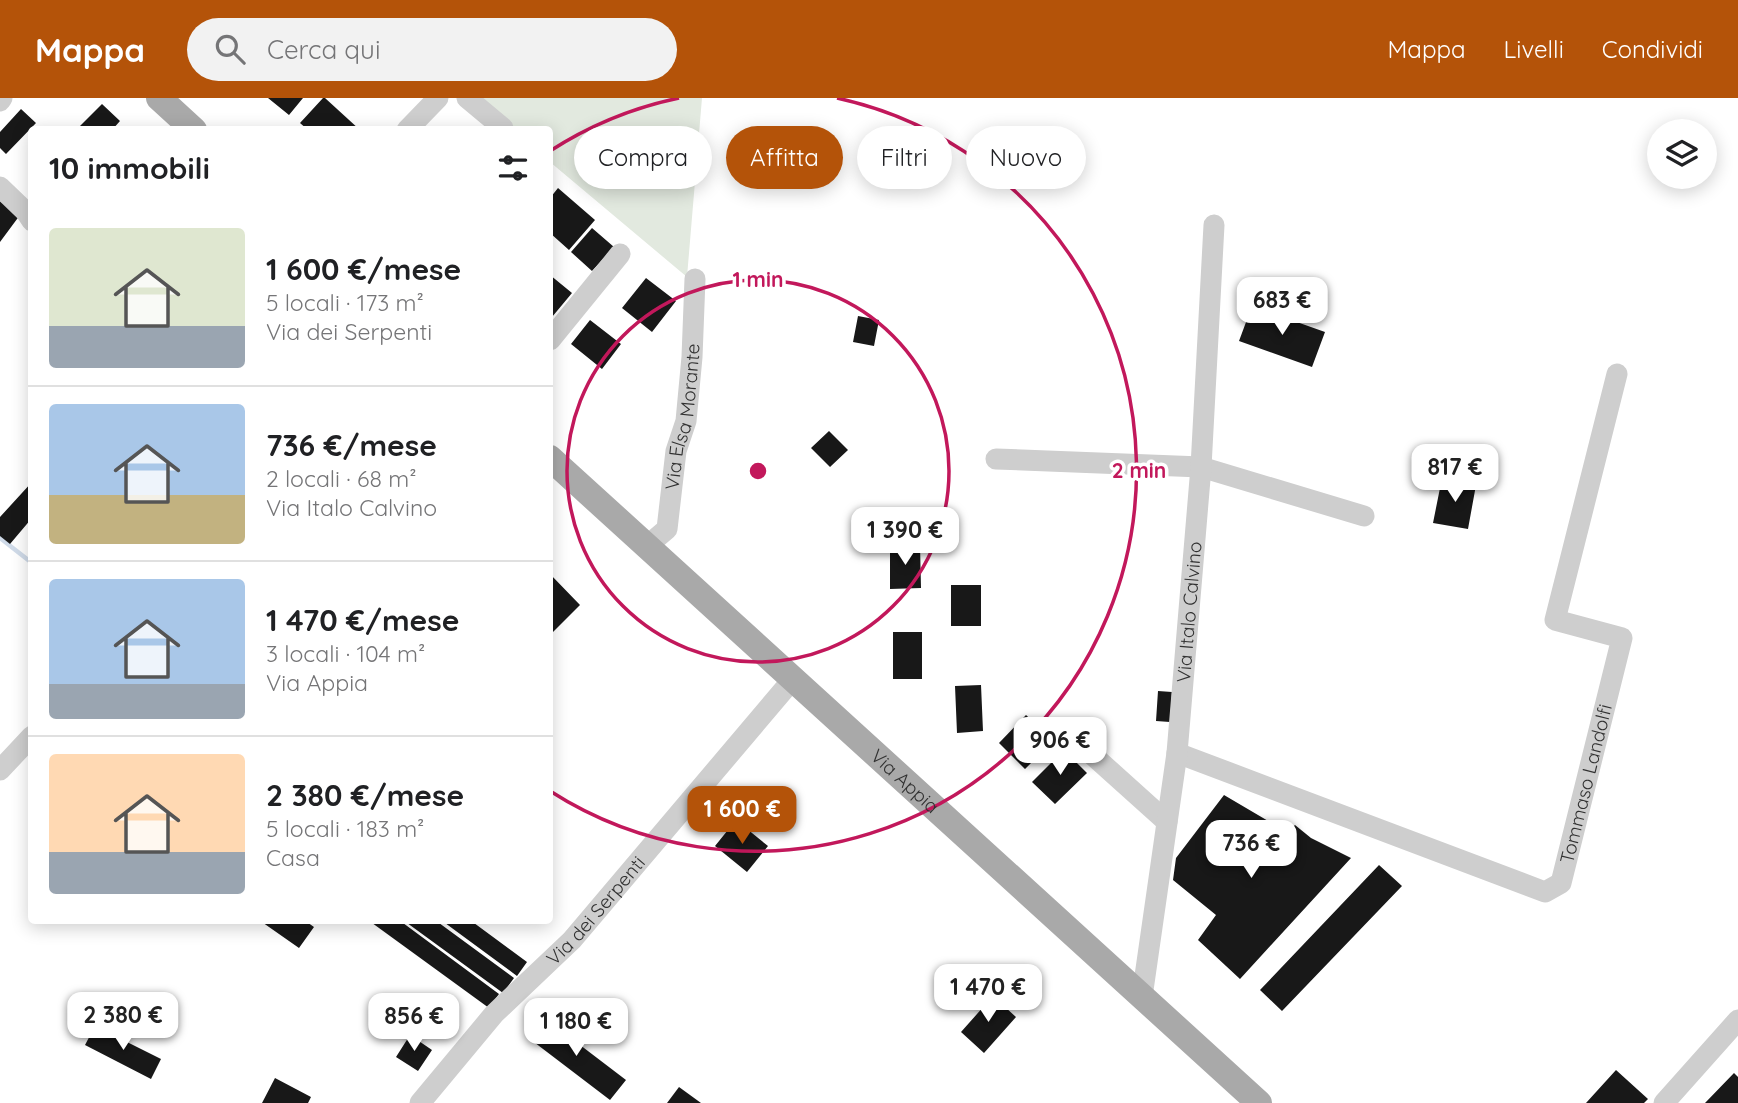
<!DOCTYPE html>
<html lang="it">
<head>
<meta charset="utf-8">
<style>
  :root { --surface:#fff; --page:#f2f2f2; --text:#202124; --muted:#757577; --line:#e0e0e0; --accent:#b45309 }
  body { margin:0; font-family:Quicksand,sans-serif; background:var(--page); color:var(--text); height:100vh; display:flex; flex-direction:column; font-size:26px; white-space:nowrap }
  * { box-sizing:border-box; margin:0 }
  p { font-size:23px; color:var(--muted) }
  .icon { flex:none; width:38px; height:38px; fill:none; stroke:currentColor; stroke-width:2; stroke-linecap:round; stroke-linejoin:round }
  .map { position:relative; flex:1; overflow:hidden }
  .sheet { position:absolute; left:28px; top:28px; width:525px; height:798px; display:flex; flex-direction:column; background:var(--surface); border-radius:7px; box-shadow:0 4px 18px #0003 }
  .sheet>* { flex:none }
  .guide { position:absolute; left:574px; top:28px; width:665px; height:63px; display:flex; gap:14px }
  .tools { position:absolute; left:1647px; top:21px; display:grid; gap:14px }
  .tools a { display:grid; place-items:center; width:70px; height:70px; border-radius:50%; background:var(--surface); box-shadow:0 4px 18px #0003; font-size:35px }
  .price { position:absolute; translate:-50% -60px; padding:0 16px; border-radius:14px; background:#fff; color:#222; font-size:23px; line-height:46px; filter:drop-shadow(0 2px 4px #0008) }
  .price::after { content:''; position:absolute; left:50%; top:42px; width:21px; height:16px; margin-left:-10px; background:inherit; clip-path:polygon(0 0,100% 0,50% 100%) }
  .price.selected { background:var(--accent); color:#fff }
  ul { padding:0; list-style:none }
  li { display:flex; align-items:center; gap:21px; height:175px; padding:0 21px }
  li+li { border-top:2px solid var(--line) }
  li span { display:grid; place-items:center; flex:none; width:196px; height:140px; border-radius:7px; color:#555 }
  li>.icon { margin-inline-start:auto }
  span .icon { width:84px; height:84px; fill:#fffc; stroke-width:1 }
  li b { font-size:30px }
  h2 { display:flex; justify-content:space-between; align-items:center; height:84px; padding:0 21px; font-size:30px }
  .pill { padding:0 24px; border-radius:32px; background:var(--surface); box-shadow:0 4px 18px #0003; font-size:24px; line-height:63px }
  .pill.selected { background:var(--accent); color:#fff }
  header { display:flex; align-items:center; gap:42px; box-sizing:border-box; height:98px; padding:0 35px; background:var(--accent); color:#fff }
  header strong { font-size:33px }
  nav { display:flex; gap:38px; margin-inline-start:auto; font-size:24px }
  .search { width:490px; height:63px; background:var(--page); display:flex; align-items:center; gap:18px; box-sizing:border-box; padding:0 24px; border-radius:38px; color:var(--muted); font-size:26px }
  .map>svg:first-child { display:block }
  .green { fill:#e2e9df }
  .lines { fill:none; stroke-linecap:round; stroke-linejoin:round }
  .stream { stroke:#d0dbe9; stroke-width:4.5 }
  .building { fill:#181818 }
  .minor { stroke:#cecece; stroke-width:21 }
  .major { stroke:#a9a9a9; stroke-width:26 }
  .ring { fill:none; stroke:#c2185b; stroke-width:3.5 }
  .labels { text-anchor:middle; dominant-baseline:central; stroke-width:7; stroke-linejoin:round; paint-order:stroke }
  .street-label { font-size:19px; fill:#313131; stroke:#fff }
  .centre { fill:#c2185b; stroke:#fff; stroke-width:3.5 }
  .ring-label { font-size:21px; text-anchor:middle; font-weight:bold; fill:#c2185b; stroke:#fff; stroke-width:7; stroke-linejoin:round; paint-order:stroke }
</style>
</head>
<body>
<header>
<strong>Mappa</strong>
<div class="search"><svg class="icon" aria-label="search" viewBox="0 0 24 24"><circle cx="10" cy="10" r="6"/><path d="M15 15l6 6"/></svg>Cerca qui</div>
<nav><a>Mappa</a><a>Livelli</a><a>Condividi</a></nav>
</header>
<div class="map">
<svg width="1738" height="1005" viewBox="0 0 1738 1005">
  <rect width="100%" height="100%" fill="#fff"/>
  <path class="green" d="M 481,0 L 702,0 L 687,179 L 550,64 L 550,32 L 514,31 Z"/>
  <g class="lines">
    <path class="stream" d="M 0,440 L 32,465"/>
  </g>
  <path class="building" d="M 268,0 L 303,0 L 289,17 Z
    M 323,0 L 325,0 L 360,32 L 308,32 L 300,25 Z
    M 102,6 L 120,23 L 112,32 L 76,32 Z
    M 21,11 L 36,25 L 6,56 L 0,50 L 0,34 Z
    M 558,90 L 595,122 L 569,152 L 550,135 L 550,100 Z
    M 0,103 L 20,117 L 0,144 Z
    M 592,130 L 614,149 L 592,173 L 571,154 Z
    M 550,177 L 572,195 L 552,219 L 550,217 Z
    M 646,180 L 676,203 L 652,234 L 622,210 Z
    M 1252,208 L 1325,234 L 1312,269 L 1239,243 Z
    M 858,218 L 879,222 L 874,248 L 853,244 Z
    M 590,222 L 621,246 L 602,271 L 571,246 Z
    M 829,333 L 848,352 L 830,369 L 811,350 Z
    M 1442,380 L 1476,387 L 1468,431 L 1433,425 Z
    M 32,384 L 32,420 L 10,446 L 0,438 L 0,419 Z
    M 920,446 L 921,490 L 890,491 L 890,447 Z
    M 550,476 L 580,507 L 551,536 L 550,535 Z
    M 951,487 L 981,487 L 981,528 L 951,528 Z
    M 893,534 L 922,534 L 922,581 L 893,581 Z
    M 981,587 L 983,633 L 957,635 L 955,588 Z
    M 1158,593 L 1172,594 L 1170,624 L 1156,623 Z
    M 1026,617 L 1053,643 L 1025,671 L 999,645 Z
    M 1064,652 L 1087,675 L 1055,706 L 1032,684 Z
    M 1224,697 L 1287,734 L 1295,727 L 1311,740 L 1351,760 L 1240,881 L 1198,842 L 1216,817 L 1173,782 L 1176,760 Z
    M 736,722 L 768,748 L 747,774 L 715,748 Z
    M 1379,767 L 1402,788 L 1282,913 L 1260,892 Z
    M 259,822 L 304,822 L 314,829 L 299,850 Z
    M 368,822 L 399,822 L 499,896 L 489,910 Z
    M 403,822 L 435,822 L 514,880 L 503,895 Z
    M 441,822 L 470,822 L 527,864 L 517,878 Z
    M 993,898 L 1016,919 L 984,955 L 961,934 Z
    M 542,918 L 626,982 L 610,1002 L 526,938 Z
    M 95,928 L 161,961 L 151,981 L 85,947 Z
    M 410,937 L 432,952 L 418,973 L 396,959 Z
    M 1616,972 L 1648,1001 L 1644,1005 L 1586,1005 Z
    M 1734,975 L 1738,979 L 1738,1005 L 1705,1005 Z
    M 275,980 L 311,999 L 308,1005 L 262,1005 Z
    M 679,989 L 701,1005 L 667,1005 Z"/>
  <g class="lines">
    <g class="minor">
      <path d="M 467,0 L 503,30"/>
      <path d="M 0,3 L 2,0"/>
      <path d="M 407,32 L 438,0"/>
      <path d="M 0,89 L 26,114 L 32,123"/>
      <path d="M 550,242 L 620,156"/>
      <path d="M 996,361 L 1201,369 L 1364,418"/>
      <path id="s1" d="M 647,448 L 667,431 L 676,353 L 686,323 L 692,259 L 695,181"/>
      <path d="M 1068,635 L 1167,724"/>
      <path id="s2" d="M 1177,655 L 1545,794 L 1561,785 L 1622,540 L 1555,522 L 1617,276"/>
      <path d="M 0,672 L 32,638"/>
      <path id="s3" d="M 1142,899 L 1177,655 L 1201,369 L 1214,127"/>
      <path id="s4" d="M 420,1005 L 494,916 L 572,842 L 793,581"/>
      <path d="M 1664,1005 L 1738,922"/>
    </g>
    <g class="major">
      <path d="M 159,0 L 194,32"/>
      <path id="s5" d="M 550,360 L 1259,1005"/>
    </g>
  </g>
  <g class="ring">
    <circle cx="758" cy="373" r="191"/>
    <path d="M550 53A381 381 0 0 1 679 0M837 0A381 381 0 1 1 550 693"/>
  </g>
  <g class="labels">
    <g class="street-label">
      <text stroke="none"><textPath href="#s1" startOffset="140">Via Elsa Morante</textPath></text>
      <text stroke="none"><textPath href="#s3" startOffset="388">Via Italo Calvino</textPath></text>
      <text stroke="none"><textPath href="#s5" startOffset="480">Via Appia</textPath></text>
      <text stroke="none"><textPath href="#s2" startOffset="514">Tommaso Landolfi</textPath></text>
      <text stroke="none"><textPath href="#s4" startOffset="261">Via dei Serpenti</textPath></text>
    </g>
  </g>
  <circle cx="758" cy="373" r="10" class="centre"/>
  <g class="ring-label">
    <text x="758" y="189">1 min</text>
    <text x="1139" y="380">2 min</text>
  </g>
</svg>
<div class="tools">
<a><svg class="icon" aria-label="layers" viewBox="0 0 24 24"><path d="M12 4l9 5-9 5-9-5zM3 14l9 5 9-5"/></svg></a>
</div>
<b class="price" style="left:1282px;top:239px">683 €</b>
<b class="price" style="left:1455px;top:406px">817 €</b>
<b class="price" style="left:905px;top:469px">1 390 €</b>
<b class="price" style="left:1060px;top:679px">906 €</b>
<b class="price selected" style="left:742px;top:748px">1 600 €</b>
<b class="price" style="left:1251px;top:782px">736 €</b>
<b class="price" style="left:988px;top:926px">1 470 €</b>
<b class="price" style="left:123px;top:954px">2 380 €</b>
<b class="price" style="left:414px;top:955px">856 €</b>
<b class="price" style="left:576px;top:960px">1 180 €</b>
<div class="guide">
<a class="pill">Compra</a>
<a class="pill selected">Affitta</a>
<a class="pill">Filtri</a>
<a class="pill">Nuovo</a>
</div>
<section class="sheet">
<h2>10 immobili<svg class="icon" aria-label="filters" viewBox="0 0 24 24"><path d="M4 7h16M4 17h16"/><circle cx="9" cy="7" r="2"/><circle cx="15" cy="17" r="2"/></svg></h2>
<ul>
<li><span style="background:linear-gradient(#dfe7d0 70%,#9aa5b1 0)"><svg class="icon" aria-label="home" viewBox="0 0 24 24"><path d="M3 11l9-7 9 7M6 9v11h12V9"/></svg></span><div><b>1 600 €/mese</b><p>5 locali · 173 m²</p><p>Via dei Serpenti</p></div></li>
<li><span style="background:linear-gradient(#a9c7e8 65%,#c2b280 0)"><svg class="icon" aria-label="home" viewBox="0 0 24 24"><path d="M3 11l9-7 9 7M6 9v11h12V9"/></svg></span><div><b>736 €/mese</b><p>2 locali · 68 m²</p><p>Via Italo Calvino</p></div></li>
<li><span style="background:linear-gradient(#a9c7e8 75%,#9aa5b1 0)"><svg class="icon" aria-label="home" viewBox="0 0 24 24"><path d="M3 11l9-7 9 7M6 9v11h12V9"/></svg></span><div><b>1 470 €/mese</b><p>3 locali · 104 m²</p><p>Via Appia</p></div></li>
<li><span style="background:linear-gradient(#ffd9b3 70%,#9aa5b1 0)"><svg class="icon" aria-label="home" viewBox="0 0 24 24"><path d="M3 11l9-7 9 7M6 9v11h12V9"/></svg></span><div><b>2 380 €/mese</b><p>5 locali · 183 m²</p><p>Casa</p></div></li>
</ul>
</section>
</div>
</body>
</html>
